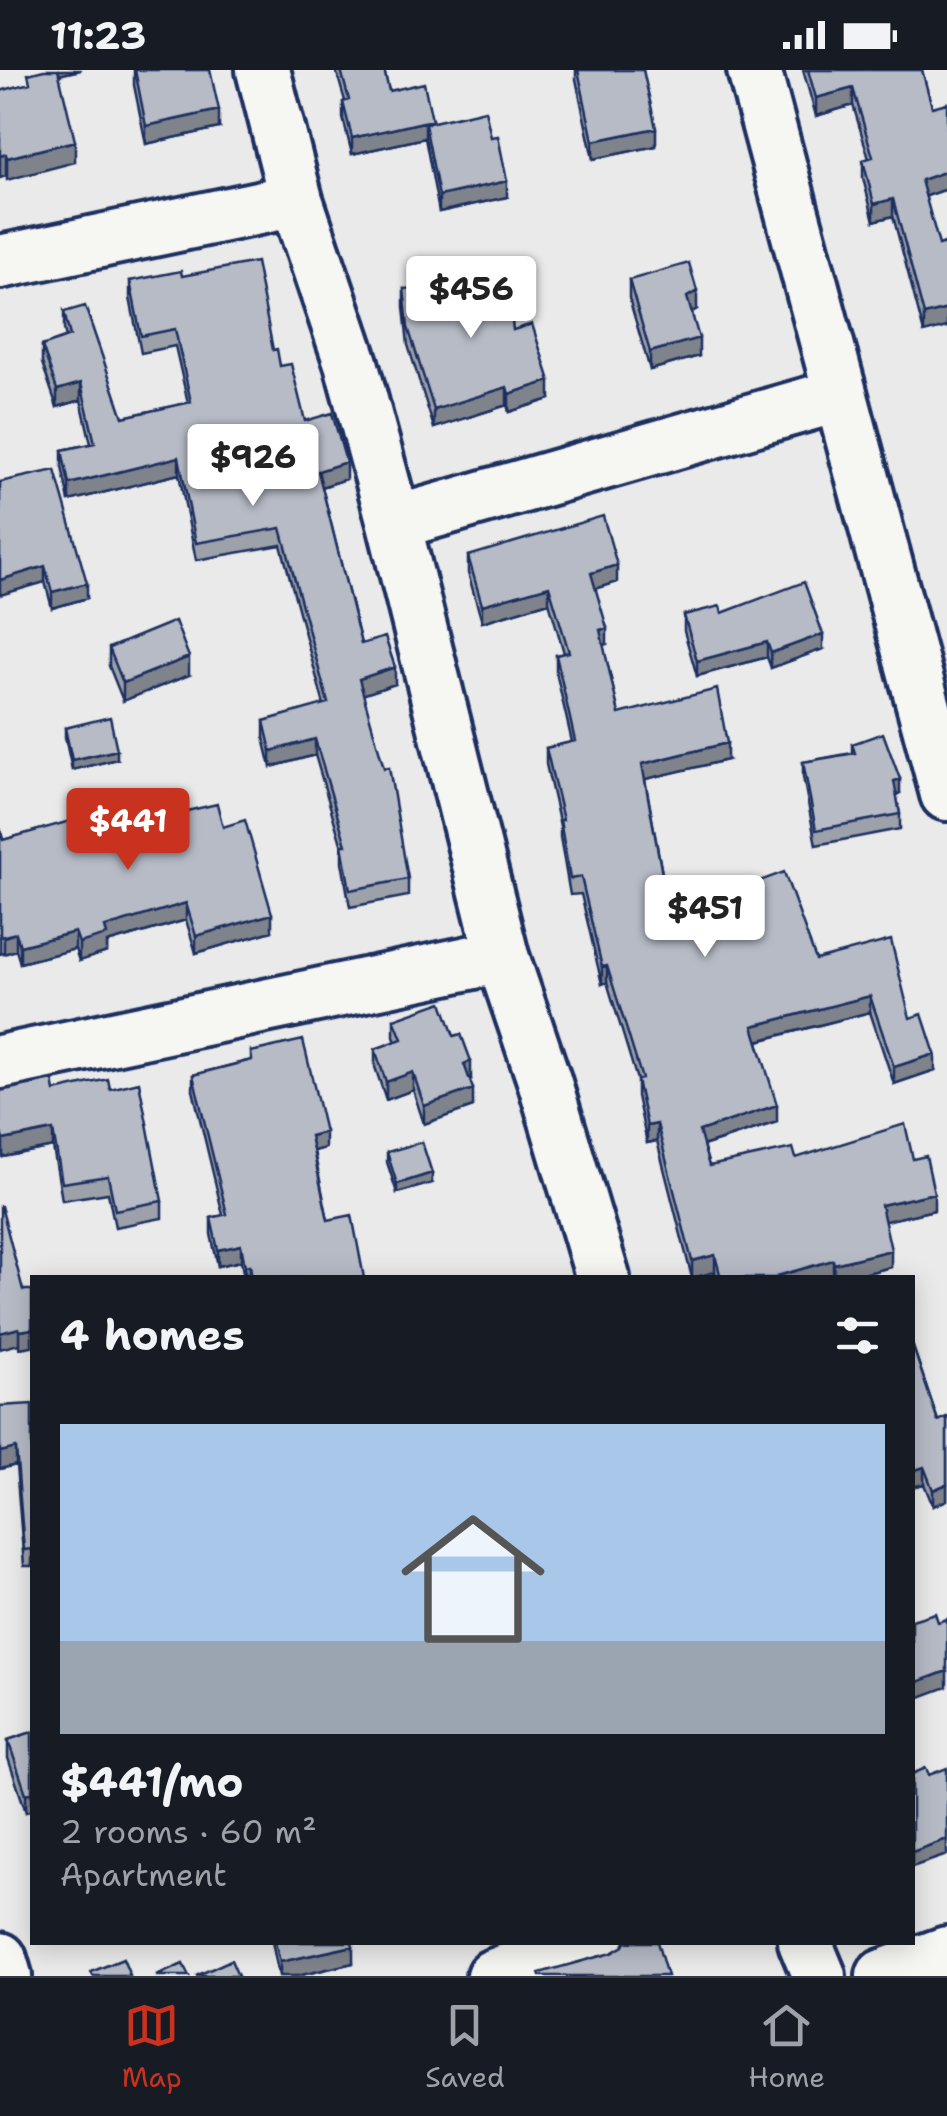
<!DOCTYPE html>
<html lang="en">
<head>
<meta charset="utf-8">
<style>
  :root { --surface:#171b24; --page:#20242c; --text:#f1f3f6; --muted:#9ea1a6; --line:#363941; --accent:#c8321e }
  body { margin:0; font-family:"Shantell Sans",sans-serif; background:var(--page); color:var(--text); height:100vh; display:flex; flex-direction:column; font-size:38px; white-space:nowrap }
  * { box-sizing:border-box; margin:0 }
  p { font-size:32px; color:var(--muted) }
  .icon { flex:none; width:55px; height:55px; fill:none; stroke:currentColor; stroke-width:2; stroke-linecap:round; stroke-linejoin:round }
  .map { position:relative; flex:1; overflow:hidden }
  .side { position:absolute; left:30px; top:1205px; width:885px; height:670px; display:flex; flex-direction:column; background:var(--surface); border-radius:0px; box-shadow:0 5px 25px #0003 }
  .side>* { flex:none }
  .price { position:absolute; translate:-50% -85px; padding:0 22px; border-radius:10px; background:#fff; color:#222; font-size:32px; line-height:65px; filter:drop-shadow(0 2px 5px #0008) }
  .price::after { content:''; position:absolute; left:50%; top:60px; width:30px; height:22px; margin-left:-15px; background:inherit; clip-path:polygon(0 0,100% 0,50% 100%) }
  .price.active { background:var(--accent); color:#fff }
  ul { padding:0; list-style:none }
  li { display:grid; align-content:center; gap:20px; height:530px; padding:0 30px }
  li+li { border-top:2px solid var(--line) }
  li span { display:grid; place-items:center; height:310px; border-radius:0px; color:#555 }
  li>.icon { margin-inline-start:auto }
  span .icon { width:180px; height:180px; fill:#fffc; stroke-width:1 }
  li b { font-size:42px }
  h2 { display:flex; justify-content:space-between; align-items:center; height:120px; padding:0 30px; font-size:42px }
  .status { display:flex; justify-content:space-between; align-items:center; height:70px; padding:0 50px; background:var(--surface); direction:ltr }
  .status svg { height:28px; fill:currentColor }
  .dock { display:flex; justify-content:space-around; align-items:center; height:140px; border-top:2px solid var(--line); background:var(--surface); font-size:28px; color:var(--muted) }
  .dock a { display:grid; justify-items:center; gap:5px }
  .dock .active { color:var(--accent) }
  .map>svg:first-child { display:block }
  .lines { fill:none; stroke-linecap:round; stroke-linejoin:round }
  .minor-casing { stroke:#1b2f5e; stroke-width:60 }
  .minor { stroke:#f6f6f2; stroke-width:52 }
  .wall { fill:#9da1aa; stroke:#1b2f5e; stroke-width:2.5 }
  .shaded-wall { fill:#7f838b; stroke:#1b2f5e; stroke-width:2.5 }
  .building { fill:#b6bbc6; stroke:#1b2f5e; stroke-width:2.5 }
</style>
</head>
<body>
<div class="status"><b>11:23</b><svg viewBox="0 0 49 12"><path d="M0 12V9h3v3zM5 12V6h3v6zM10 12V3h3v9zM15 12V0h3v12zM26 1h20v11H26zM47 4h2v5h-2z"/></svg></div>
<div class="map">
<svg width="947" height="1906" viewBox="0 0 947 1906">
  <rect width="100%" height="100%" fill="#e9eae9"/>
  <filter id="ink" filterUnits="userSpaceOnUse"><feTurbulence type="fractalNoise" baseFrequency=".01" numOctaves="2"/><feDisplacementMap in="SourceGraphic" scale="20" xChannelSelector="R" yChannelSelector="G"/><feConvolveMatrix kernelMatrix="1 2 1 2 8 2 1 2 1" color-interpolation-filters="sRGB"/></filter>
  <g filter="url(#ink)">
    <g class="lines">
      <defs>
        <path id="minor" d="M 263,0 L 296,130 L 351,293 L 394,453 L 502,886 L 544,1010 L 603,1208
          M 754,0 L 947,724
          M 0,192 L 296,130
          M 394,453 L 840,325
          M 0,992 L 502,886
          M 805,1872 L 819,1906
          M 0,1889 L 5,1906
          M 493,1906 L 540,1888 L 603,1872
          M 883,1906 L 947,1883"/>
      </defs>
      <use href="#minor" class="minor-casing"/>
      <use href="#minor" class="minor"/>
    </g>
    <path class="wall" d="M 134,0 L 219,58 L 146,74 L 134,15 Z
      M 336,0 L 384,0 L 389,21 L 432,52 L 507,127 L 439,142 L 425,68 L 352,84 L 343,48 L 343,32 L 345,31 Z
      M 576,0 L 643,0 L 656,76 L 593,89 L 576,9 Z
      M 803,0 L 922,0 L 947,119 L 926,126 L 924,263 L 893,146 L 874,151 L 863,108 L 863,90 L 869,89 L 853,35 L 816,46 Z
      M 182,206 L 273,280 L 305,351 L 346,409 L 322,417 L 361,574 L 395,614 L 363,624 L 408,809 L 408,826 L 350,837 L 342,792 L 342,777 L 315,685 L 271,697 L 264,668 L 264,651 L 324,635 L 281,475 L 196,490 L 179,404 L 69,431 L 62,397 L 62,380 L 91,374 L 81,330 L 57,337 L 42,293 L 42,276 L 66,268 L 64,259 L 64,242 L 123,347 L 188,333 L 175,276 L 141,283 L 130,228 L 130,211 Z
      M 629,210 L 697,239 L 692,242 L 699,286 L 650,300 L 629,228 Z
      M 404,219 L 513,260 L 550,329 L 509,342 L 507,335 L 434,358 L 408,275 L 404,237 Z
      M 0,412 L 87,528 L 52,538 L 45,512 Z
      M 468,486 L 617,512 L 595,518 L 607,574 L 603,575 L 619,644 L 727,690 L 645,709 L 666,826 L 679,857 L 741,834 L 741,818 L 816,890 L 910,948 L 935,1000 L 894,1014 L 870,942 L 758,971 L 777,1052 L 703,1076 L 709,1096 L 796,1088 L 913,1089 L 934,1140 L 884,1151 L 891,1197 L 847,1208 L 717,1208 L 715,1202 L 692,1208 L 657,1071 L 647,1073 L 637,1026 L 637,1010 L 607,912 L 602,914 L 581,824 L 570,825 L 560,767 L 560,756 L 546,694 L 546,678 L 572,672 L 556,602 L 556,585 L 564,583 L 549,532 L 482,552 L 468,503 Z
      M 722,543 L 823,579 L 771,598 L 767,587 L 697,606 L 684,561 L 684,545 Z
      M 109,578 L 189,605 L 123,631 L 109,596 Z
      M 65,658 L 117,689 L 72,700 L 65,667 Z
      M 852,674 L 900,723 L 896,725 L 900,744 L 900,759 L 816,775 L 803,707 L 803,692 L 852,683 Z
      M 72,742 L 139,752 L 223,757 L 272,861 L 196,883 L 186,850 L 107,873 L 107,882 L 79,891 L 75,879 L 20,893 L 16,880 L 0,884 L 0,758 L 3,770 L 72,751 Z
      M 394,949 L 454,966 L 471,1009 L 469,1009 L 473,1037 L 424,1054 L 413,1020 L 386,1030 L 375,997 L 375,979 L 396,972 L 394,967 Z
      M 251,982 L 325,1078 L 314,1081 L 328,1150 L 364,1208 L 244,1208 L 241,1191 L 218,1196 L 211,1164 L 211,1148 L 223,1145 L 193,1020 L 193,1005 L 251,990 Z
      M 110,1019 L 162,1131 L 162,1148 L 115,1157 L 108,1123 L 62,1130 L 53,1077 L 3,1087 L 1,1075 L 0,1021 L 55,1021 Z
      M 387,1082 L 432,1113 L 397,1123 L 387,1092 Z
      M 912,1274 L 938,1351 L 947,1347 L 947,1430 L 933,1436 L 924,1414 L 912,1417 Z
      M 32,1334 L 32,1496 L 24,1496 L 16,1395 L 0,1399 Z
      M 32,1662 L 26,1742 L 8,1688 L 8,1670 Z
      M 272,1872 L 352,1872 L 353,1893 L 297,1906 L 279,1906 Z"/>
    <path class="shaded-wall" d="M 59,0 L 81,0 L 59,5 Z
      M 853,18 L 853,35 L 816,46 L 816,28 Z
      M 219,40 L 219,58 L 146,74 L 146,56 Z
      M 432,50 L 432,66 L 425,54 L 425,68 L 352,84 L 352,68 Z
      M 656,58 L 656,76 L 593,89 L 593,71 Z
      M 75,71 L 75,92 L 7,110 L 7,88 Z
      M 6,84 L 6,106 L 0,108 L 0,86 Z
      M 947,101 L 947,119 L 921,128 L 921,110 Z
      M 507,111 L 507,127 L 439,142 L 439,126 Z
      M 893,129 L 893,146 L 874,151 L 874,134 Z
      M 697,221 L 697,239 L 687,245 L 687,227 Z
      M 947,239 L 947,257 L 924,263 L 924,245 Z
      M 699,268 L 699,286 L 650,300 L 650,282 Z
      M 550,311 L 550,329 L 509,342 L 509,324 Z
      M 81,313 L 81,330 L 57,337 L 57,320 Z
      M 507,317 L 507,335 L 434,358 L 434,340 Z
      M 179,387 L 179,404 L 69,431 L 69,414 Z
      M 346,392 L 346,409 L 318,418 L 318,401 Z
      M 617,495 L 617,512 L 591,520 L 591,503 Z
      M 45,496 L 45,512 L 0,525 L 0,510 Z
      M 87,513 L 87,528 L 52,538 L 52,522 Z
      M 549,516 L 549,532 L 482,552 L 482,535 Z
      M 607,558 L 607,574 L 600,576 L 600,560 Z
      M 823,564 L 823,579 L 771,598 L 771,583 Z
      M 767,572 L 767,587 L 697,606 L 697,591 Z
      M 189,587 L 189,605 L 123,631 L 123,613 Z
      M 395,597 L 395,614 L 359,626 L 359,609 Z
      M 315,669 L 315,685 L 271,697 L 271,681 Z
      M 727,673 L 727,690 L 642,710 L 642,694 Z
      M 117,680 L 117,689 L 72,700 L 72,690 Z
      M 900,709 L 900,723 L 894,726 L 894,711 Z
      M 186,833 L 186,850 L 107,873 L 107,882 L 79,891 L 79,873 L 105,857 Z
      M 272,844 L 272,861 L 196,883 L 196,866 Z
      M 75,862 L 75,879 L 20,893 L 20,876 Z
      M 16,863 L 16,880 L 4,884 L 4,867 Z
      M 607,896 L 607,912 L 602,914 L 602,897 Z
      M 870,926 L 870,942 L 753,972 L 753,956 Z
      M 935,984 L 935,1000 L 894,1014 L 894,997 Z
      M 471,991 L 471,1009 L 464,1012 L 464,994 Z
      M 413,1002 L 413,1020 L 386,1030 L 386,1012 Z
      M 473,1019 L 473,1037 L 424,1054 L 424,1036 Z
      M 777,1035 L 777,1052 L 699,1077 L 699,1061 Z
      M 657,1054 L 657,1071 L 647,1073 L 647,1056 Z
      M 53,1060 L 53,1077 L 3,1087 L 3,1070 Z
      M 325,1062 L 325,1078 L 310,1082 L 310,1066 Z
      M 432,1103 L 432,1113 L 397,1123 L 397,1114 Z
      M 934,1123 L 934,1140 L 881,1152 L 881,1135 Z
      M 241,1175 L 241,1191 L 218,1196 L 218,1180 Z
      M 891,1180 L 891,1197 L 847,1208 L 834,1208 L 834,1194 Z
      M 715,1185 L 715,1202 L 692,1208 L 692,1191 Z
      M 833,1190 L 833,1207 L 777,1208 L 777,1206 Z
      M 250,1195 L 250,1208 L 245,1208 L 245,1196 Z
      M 19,1258 L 19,1274 L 0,1279 L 0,1263 Z
      M 32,1259 L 32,1276 L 20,1278 L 20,1261 Z
      M 16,1378 L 16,1395 L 0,1399 L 0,1382 Z
      M 924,1397 L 924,1414 L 912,1417 L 912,1401 Z
      M 947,1414 L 947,1430 L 933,1436 L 933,1420 Z
      M 947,1601 L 947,1617 L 912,1630 L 912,1614 Z
      M 32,1722 L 32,1740 L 26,1742 L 26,1724 Z
      M 947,1769 L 947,1785 L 912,1797 L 912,1782 Z
      M 353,1876 L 353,1893 L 297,1906 L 280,1906 L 280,1892 Z"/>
    <path class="building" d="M 44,0 L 58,0 L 75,71 L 7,88 L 6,84 L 0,86 L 0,21 L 30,13 L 28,4 Z
      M 135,0 L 210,0 L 219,40 L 146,56 Z
      M 341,0 L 384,0 L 389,21 L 424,13 L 432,50 L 352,68 L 343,32 L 349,30 Z
      M 578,0 L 643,0 L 656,58 L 593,71 Z
      M 808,0 L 922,0 L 932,37 L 947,33 L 947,101 L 921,110 L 939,175 L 947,172 L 947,239 L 924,245 L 893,129 L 874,134 L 863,90 L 873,87 L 853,18 L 816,28 Z
      M 485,40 L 491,67 L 498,66 L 507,111 L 439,126 L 425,54 Z
      M 256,192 L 273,280 L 277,279 L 280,296 L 291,294 L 305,351 L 332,343 L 346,392 L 318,401 L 361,574 L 385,567 L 395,597 L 359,609 L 384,698 L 389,697 L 408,809 L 350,820 L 342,775 L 346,775 L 315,669 L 271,681 L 264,651 L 328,633 L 281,458 L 196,473 L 179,387 L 69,414 L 62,380 L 95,373 L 81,313 L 57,320 L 42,276 L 70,266 L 64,242 L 85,236 L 123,347 L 191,332 L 175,259 L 141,266 L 130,211 L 181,201 L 182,206 Z
      M 689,193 L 697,221 L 687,227 L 699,268 L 650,282 L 629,210 Z
      M 507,207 L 513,260 L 532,254 L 550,311 L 509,324 L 507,317 L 434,340 L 408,257 L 404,219 Z
      M 55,400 L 87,513 L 52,522 L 45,496 L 0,510 L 0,412 Z
      M 603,446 L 617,495 L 591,503 L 607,558 L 600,560 L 619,644 L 717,619 L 727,673 L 642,694 L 666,826 L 672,825 L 679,857 L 746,832 L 741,818 L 784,802 L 816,890 L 891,870 L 910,948 L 922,944 L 935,984 L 894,997 L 870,926 L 753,956 L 777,1035 L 699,1061 L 709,1096 L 793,1078 L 796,1088 L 905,1054 L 913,1089 L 926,1086 L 934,1123 L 881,1135 L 891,1180 L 834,1194 L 833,1190 L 777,1206 L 777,1208 L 721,1208 L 715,1185 L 692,1191 L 657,1054 L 647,1056 L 637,1010 L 642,1009 L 607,896 L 602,897 L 581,807 L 570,809 L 560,750 L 563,750 L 546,678 L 575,671 L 556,585 L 569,582 L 549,516 L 482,535 L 468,486 Z
      M 804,512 L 823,564 L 771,583 L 767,572 L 697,591 L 684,545 L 720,536 L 722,543 Z
      M 175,551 L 189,587 L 123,613 L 109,578 Z
      M 110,647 L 117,680 L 72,690 L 65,658 Z
      M 883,663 L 900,709 L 894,711 L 900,744 L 816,760 L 803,692 L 855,683 L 852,674 Z
      M 133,727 L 139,752 L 217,734 L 223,757 L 245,750 L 272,844 L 196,866 L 186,833 L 105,857 L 107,865 L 79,873 L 75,862 L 20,876 L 16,863 L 0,867 L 0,758 L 3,770 L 74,750 L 72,742 Z
      M 442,932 L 454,966 L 461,964 L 471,991 L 464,994 L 473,1019 L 424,1036 L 413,1002 L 386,1012 L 375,979 L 402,969 L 394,949 Z
      M 303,970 L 325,1062 L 310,1066 L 328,1150 L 352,1145 L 364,1208 L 252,1208 L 250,1195 L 245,1196 L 241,1175 L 218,1180 L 211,1148 L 227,1144 L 193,1005 L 252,990 L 251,982 Z
      M 108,1009 L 110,1019 L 139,1012 L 162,1131 L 115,1140 L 108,1106 L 62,1113 L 53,1060 L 3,1070 L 0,1058 L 0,1021 L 53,1010 L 55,1021 Z
      M 422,1072 L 432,1103 L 397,1114 L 387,1082 Z
      M 0,1136 L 1,1136 L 23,1220 L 32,1220 L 32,1259 L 20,1261 L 19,1258 L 0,1263 Z
      M 912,1274 L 938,1351 L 947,1347 L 947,1414 L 933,1420 L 924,1397 L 912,1401 Z
      M 32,1334 L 32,1479 L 24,1480 L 16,1378 L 0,1382 L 0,1336 Z
      M 935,1543 L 938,1552 L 947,1549 L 947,1601 L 912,1614 L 912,1550 Z
      M 32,1662 L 32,1722 L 26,1724 L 8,1670 Z
      M 926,1698 L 929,1705 L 947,1698 L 947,1769 L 912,1782 L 912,1704 Z
      M 275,1872 L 352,1872 L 353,1876 L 280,1892 Z
      M 625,1872 L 657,1872 L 667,1906 L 540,1906 L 539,1903 L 611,1883 L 623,1876 Z
      M 123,1889 L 130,1906 L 93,1906 L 91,1902 Z
      M 231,1890 L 238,1906 L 196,1906 Z
      M 183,1894 L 189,1906 L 156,1906 Z"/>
  </g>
</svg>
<b class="price" style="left:471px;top:271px">$456</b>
<b class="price" style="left:253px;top:439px">$926</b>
<b class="price active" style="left:128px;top:803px">$441</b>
<b class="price" style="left:705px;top:890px">$451</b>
<section class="side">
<h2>4 homes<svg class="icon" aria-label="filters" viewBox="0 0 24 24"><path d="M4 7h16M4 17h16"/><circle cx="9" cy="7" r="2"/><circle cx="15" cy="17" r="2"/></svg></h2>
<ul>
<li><span style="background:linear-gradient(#a9c7e8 70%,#9aa5b1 0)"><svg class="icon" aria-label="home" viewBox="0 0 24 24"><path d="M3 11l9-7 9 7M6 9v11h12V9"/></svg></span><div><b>$441/mo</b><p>2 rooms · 60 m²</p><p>Apartment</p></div></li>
</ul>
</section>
</div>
<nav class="dock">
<a class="active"><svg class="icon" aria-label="map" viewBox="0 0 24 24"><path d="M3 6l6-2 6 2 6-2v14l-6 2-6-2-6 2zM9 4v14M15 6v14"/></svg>Map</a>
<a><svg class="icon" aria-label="saved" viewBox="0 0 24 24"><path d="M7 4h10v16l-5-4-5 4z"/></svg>Saved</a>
<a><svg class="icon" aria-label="home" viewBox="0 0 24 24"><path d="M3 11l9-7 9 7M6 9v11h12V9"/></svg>Home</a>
</nav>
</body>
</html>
